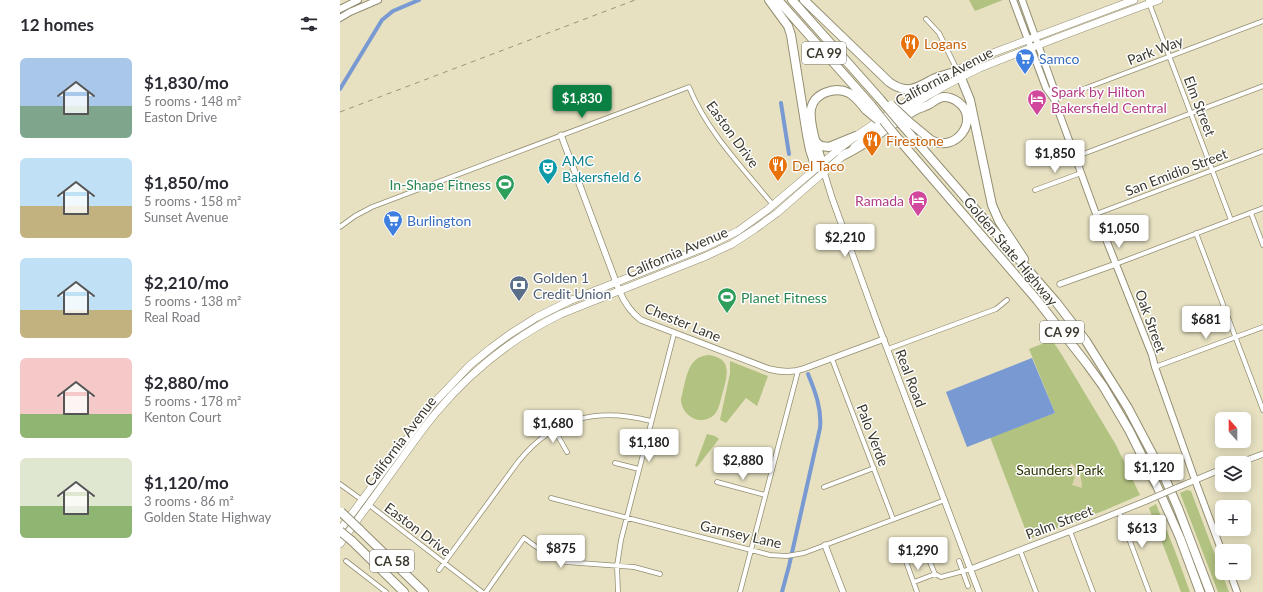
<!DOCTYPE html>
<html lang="en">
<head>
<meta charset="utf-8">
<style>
  :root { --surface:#fff; --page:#f2f2f3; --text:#2b2b33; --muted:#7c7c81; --accent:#0b8043 }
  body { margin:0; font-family:Lato,sans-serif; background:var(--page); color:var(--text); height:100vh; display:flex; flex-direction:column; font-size:15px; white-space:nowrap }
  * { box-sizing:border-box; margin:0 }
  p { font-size:13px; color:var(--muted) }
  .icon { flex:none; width:22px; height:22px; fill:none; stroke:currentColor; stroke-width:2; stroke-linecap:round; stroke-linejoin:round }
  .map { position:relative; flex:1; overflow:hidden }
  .panel { display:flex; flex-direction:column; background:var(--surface); width:340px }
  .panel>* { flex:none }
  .needle { width:26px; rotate:339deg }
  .fabs { position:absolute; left:875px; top:412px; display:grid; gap:8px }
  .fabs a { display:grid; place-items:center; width:36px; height:36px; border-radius:6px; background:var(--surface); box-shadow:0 2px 10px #0003; font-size:20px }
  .price { position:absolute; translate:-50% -34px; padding:0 9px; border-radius:4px; background:#fff; color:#222; font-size:13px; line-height:26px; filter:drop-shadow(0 1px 2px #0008) }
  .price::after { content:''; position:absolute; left:50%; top:24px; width:12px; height:9px; margin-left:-6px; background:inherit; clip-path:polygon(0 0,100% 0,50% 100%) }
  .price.current { background:var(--accent); color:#fff }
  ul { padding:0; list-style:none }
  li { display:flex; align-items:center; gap:12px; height:100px; padding:0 20px }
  li span { display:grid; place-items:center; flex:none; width:112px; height:80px; border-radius:6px; color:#555 }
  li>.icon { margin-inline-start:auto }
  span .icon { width:48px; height:48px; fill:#fffc; stroke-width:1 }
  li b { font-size:17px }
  h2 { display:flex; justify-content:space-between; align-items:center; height:48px; padding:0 20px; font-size:17px }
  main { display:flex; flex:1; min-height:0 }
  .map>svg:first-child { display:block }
  .green { fill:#b2c280 }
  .sand { fill:#ded4af }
  .water { fill:#7899d1 }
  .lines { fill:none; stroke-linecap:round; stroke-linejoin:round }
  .canal { stroke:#7899d1; stroke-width:4 }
  .minor-casing { stroke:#938e71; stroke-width:5.5 }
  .tertiary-casing { stroke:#938e71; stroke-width:7 }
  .secondary-casing { stroke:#938e71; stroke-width:8 }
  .primary-casing { stroke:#938e71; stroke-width:8 }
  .motorway-casing { stroke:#938e71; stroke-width:10 }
  .minor { stroke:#fff; stroke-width:4 }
  .tertiary { stroke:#fff; stroke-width:5.5 }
  .secondary { stroke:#fff; stroke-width:6 }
  .primary { stroke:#fff; stroke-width:7 }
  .motorway { stroke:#fff; stroke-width:8 }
  .rail { stroke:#98947d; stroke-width:1; stroke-dasharray:5 5; stroke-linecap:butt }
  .tertiary-bridge-casing { stroke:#938e71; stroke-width:7; stroke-linecap:butt }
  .motorway-bridge-casing { stroke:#938e71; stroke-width:10; stroke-linecap:butt }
  .tertiary-bridge { stroke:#fff; stroke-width:5.5 }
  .motorway-bridge { stroke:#fff; stroke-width:8 }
  .labels { text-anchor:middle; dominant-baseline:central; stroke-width:3; stroke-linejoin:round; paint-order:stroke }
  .shield { fill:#fff; stroke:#76756d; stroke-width:1 }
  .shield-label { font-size:13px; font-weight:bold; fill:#3c3a2e }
  .food-label { font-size:14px; fill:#c56008; stroke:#fff; text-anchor:start }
  .street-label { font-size:14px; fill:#3c3a2e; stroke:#fff }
  .shop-label { font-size:14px; fill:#366cbe; stroke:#fff; text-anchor:start }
  .hotel-label { font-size:14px; fill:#b23c85; stroke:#fff; text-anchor:start }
  .culture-label { font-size:14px; fill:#0d838f; stroke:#fff; text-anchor:start }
  .leisure-label { font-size:14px; fill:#27864d; stroke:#fff; text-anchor:end }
  .service-label { font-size:14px; fill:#4e5e75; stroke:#fff; text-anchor:start }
  .park-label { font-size:14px; fill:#2a3300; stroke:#fff }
</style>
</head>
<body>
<main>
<section class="panel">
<h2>12 homes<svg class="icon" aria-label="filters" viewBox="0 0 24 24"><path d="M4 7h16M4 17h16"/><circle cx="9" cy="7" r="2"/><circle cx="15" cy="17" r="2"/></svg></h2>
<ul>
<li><span style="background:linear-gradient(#a9c7e8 60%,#7fa58c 0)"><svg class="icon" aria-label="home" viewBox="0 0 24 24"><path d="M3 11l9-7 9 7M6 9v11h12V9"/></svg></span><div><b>$1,830/mo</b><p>5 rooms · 148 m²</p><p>Easton Drive</p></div></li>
<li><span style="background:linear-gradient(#bfe0f5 60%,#c2b280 0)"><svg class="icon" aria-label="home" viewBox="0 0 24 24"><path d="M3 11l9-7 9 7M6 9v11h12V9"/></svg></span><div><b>$1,850/mo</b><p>5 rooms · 158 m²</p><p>Sunset Avenue</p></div></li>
<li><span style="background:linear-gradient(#bfe0f5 65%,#c2b280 0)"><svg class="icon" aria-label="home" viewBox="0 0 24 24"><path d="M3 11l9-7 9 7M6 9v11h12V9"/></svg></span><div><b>$2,210/mo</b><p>5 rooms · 138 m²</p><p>Real Road</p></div></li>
<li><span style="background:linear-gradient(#f6c9c9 70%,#8fb573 0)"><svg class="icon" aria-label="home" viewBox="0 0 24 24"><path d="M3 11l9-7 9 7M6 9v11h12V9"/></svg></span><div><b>$2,880/mo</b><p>5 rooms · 178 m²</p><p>Kenton Court</p></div></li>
<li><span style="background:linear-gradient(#dfe7d0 60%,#8fb573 0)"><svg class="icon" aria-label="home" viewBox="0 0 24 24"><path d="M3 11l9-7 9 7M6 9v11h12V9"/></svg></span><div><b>$1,120/mo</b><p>3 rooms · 86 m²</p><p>Golden State Highway</p></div></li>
</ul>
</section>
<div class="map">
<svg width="923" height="592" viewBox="0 0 923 592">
  <rect width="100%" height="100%" fill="#e7e1c2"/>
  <path class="green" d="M 629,0 L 663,0 L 635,11 Z
    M 712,340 L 722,355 L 776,445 L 800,495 L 763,511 L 689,539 L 650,437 L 715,413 L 689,349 Z
    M 368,355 C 394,358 387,377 382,395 C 380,402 379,410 374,415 C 361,427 341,416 341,399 C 346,382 346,357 368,355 Z
    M 390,361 L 428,376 L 417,406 L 406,398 L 386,423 L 380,420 L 390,373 Z
    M 367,434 L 375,436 L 379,439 L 357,467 L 355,466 Z
    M 847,490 L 851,491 L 889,592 L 878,592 L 840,493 Z
    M 816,504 L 835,551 L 850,592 L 841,592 L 809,508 Z"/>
  <path class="sand" d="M 731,463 C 739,470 742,477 742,488 L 732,485 L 735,477 L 727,474 Z"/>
  <path class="water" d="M 692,358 L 715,413 L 627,447 L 606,392 Z"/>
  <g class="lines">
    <path class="canal" d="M 0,89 L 42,20 L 53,11 L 79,0
      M 441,103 L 449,154
      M 442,592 L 449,566 L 480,428 C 482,409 475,391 468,374"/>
    <defs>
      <path id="minor" d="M 808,0 L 891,220
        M 586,19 L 599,33 L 621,78
        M 714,99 L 746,88 L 923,21
        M 735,157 L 923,86
        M 695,190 L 741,173
        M 911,213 L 923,245
        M 756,214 L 923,151
        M 0,227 L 15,216 L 32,207 L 349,87 C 367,132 403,168 433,205
        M 856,233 L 923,410
        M 776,264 L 923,208
        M 548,349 L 656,309 L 667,300
        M 492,359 L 553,519
        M 815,367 L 923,327
        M 214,429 L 227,452
        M 275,463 L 299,469
        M 377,482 L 425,495
        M 0,484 L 22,500
        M 484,487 L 534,468
        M 211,498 L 430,555 L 447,556 L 464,553 L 605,500
        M 28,504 L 142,592
        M 779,512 L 809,592
        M 730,531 L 753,592
        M 584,548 L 595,574 L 601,577 L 631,569
        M 680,550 L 696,592
        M 564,556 L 577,592
        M 6,561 L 46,592
        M 619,561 L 628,586
        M 99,570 L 178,462 C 214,417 257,407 311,421
        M 574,582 L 595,574
        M 146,592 L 184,538 C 197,548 210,557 226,562 L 294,567 L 320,574
        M 278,592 L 277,566 L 281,540 L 334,334
        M 400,592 L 458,371"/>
      <path id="tertiary" d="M 221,135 L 279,290 C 284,302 290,312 301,320 L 429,369 C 441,372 451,373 463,369 L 544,339
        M 484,172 L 492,198 L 537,322 L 639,592
        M 720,284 L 776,264
        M 899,463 L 923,454
        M 836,488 L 882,469
        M 485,545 L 503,592
        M 631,569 L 754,522 L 806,501"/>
      <path id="secondary" d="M 673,0 L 706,88 L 714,99 L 756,214 L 812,355 L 815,367 L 855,480 L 882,552
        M 682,0 L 713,86 L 714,99
        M 0,9 L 18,0
        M 0,18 L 10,12 L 38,0
        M 890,573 L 897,592"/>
      <path id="primary" d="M 514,147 C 552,116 596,89 640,68 C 659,60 678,53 696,46 C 737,30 778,15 819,0
        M 0,530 L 92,405 L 130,365 L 151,348 L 170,334 L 197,317 L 229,301 L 363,248 L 398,231 L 427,210 L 499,149 L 516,136 L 597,81 L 623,67 L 650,54 L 794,0
        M 0,544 C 17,520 35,496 52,472 C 66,453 80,432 95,414 C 130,372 172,338 221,314 L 364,257 L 392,244 L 415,229 L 437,213 L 506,153"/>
      <path id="motorway" d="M 429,0 L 448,26 L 451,35 L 467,135 L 470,150 L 476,168
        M 438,0 L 531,105
        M 452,0 L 540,99
        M 464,0 L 549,82 C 567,95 577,88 593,79 C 599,76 605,75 611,73
        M 621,78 L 630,100 L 652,205 L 659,221 L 684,259
        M 563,126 L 716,302 L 746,341 L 788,408 L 824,476 L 838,508 L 870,592
        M 555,135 L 697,300 L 747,364 L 763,386 L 789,430 L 817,486 L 840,538 L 860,592
        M 476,142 L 481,146 L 489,147 L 516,136
        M 502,156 C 528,144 550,125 574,111 C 579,108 584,107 588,105 C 594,102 598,97 604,97 C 610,97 614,99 618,102 C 641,119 616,154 591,140 L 568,121
        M 482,163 C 478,151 469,122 471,109 C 474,93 495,86 509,93 C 516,97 521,104 526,110
        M 20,530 L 84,592
        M 12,541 L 64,592"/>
    </defs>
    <use href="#minor" class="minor-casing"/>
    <use href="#tertiary" class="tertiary-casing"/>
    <use href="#secondary" class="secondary-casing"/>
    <use href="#primary" class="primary-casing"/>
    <use href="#motorway" class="motorway-casing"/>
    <use href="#minor" class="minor"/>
    <use href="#tertiary" class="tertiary"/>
    <use href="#secondary" class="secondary"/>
    <use href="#primary" class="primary"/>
    <use href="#motorway" class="motorway"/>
    <path class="rail" d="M 0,112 L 295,0"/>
    <defs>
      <path id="tertiary-bridge" d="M 806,501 L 836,488"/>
      <path id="motorway-bridge" d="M 540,99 L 563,126
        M 531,105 L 555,135
        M 551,105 L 568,121
        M 526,110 L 538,120
        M 1,512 L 20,530
        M 0,531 L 12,541"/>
    </defs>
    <use href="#tertiary-bridge" class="tertiary-bridge-casing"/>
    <use href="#motorway-bridge" class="motorway-bridge-casing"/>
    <use href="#tertiary-bridge" class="tertiary-bridge"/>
    <use href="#motorway-bridge" class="motorway-bridge"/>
  </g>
  <defs>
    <symbol id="restaurant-pin" viewBox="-11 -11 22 30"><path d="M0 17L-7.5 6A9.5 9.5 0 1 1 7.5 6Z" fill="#e8710a" stroke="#fff"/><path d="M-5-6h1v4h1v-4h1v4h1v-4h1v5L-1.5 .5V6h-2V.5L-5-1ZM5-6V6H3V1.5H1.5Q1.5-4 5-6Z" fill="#fff"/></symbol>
    <symbol id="supermarket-pin" viewBox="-11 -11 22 30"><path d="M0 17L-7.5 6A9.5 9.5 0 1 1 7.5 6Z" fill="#3f7fe0" stroke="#fff"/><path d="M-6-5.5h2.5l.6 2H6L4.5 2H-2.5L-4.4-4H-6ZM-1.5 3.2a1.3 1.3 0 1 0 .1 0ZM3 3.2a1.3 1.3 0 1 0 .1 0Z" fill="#fff"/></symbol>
    <symbol id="hotel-pin" viewBox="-11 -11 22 30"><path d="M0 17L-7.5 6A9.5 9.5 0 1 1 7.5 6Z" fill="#d1479c" stroke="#fff"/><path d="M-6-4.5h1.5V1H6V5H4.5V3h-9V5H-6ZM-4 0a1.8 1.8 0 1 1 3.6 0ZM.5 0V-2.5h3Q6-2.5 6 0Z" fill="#fff"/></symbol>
    <symbol id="theatre-pin" viewBox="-11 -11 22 30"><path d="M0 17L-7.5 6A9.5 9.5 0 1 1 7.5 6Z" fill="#0f9aa8" stroke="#fff"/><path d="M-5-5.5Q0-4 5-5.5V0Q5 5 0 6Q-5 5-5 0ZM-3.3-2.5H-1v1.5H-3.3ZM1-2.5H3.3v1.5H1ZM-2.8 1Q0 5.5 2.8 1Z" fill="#fff"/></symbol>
    <symbol id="stadium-pin" viewBox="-11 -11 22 30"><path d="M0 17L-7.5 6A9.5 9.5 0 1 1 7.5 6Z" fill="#2e9e5b" stroke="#fff"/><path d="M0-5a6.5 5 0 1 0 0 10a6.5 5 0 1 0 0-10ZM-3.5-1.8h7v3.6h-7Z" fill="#fff"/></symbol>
    <symbol id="bank-pin" viewBox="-11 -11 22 30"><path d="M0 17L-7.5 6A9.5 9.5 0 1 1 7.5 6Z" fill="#5c6f8a" stroke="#fff"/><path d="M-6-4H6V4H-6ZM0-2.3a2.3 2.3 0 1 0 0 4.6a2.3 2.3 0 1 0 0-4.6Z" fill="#fff"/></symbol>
  </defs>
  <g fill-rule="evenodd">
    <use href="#restaurant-pin" x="559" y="32" width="22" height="30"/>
    <use href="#supermarket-pin" x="674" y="47" width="22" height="30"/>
    <use href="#hotel-pin" x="686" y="88" width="22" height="30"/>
    <use href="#restaurant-pin" x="521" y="129" width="22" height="30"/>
    <use href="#restaurant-pin" x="427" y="154" width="22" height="30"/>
    <use href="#theatre-pin" x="197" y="157" width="22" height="30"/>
    <use href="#stadium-pin" x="154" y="173" width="22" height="30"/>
    <use href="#hotel-pin" x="567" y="189" width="22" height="30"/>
    <use href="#supermarket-pin" x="42" y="209" width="22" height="30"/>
    <use href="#bank-pin" x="168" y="274" width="22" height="30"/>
    <use href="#stadium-pin" x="376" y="286" width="22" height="30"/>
  </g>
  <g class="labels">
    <g class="shield">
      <rect x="462" y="42" width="44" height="22" rx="3"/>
      <rect x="700" y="321" width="44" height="22" rx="3"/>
      <rect x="30" y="550" width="44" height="22" rx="3"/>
    </g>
    <g class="shield-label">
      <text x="484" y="53">CA 99</text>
      <text x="722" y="332">CA 99</text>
      <text x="52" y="561">CA 58</text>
    </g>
    <g class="food-label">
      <text x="584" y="43">Logans</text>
      <text x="546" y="140">Firestone</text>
      <text x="452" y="165">Del Taco</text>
    </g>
    <g class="street-label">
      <text transform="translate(815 50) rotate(-21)">Park Way</text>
      <text transform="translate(604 76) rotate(-28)">California Avenue</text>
      <text transform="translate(860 106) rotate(69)">Elm Street</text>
      <text transform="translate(393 134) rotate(54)">Easton Drive</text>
      <text transform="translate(836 172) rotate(-21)">San Emidio Street</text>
      <text transform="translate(671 251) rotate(50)">Golden State Highway</text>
      <text transform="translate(337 252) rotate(-23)">California Avenue</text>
      <text transform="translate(811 321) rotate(70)">Oak Street</text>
      <text transform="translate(343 322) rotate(22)">Chester Lane</text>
      <text transform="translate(571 378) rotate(69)">Real Road</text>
      <text transform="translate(533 435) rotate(69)">Palo Verde</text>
      <text transform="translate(60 441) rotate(-53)">California Avenue</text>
      <text transform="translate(719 522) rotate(-21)">Palm Street</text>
      <text transform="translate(78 529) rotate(37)">Easton Drive</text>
      <text transform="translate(401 534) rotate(13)">Garnsey Lane</text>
    </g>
    <g class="shop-label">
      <text x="699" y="58">Samco</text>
      <text x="67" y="220">Burlington</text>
    </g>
    <g class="hotel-label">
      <text x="711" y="91">Spark by Hilton<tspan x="711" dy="16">Bakersfield Central</tspan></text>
      <text x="564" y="200" text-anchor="end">Ramada</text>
    </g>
    <g class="culture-label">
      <text x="222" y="160">AMC<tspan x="222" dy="16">Bakersfield 6</tspan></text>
    </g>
    <g class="leisure-label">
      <text x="151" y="184">In-Shape Fitness</text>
      <text x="401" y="297" text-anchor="start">Planet Fitness</text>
    </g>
    <g class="service-label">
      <text x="193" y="277">Golden 1<tspan x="193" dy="16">Credit Union</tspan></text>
    </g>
    <g class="park-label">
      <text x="720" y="469">Saunders Park</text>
    </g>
  </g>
</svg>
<div class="fabs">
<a><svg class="needle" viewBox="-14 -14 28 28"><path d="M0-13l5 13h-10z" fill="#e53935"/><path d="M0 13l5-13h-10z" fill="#7c7c81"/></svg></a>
<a><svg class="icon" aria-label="layers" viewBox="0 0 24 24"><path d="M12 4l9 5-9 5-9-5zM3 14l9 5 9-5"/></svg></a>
<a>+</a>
<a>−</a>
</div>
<b class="price current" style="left:242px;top:119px">$1,830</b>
<b class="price" style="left:715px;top:174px">$1,850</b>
<b class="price" style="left:779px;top:249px">$1,050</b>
<b class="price" style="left:505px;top:258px">$2,210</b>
<b class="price" style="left:866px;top:340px">$681</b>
<b class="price" style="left:213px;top:444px">$1,680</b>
<b class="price" style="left:309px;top:463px">$1,180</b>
<b class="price" style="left:403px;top:481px">$2,880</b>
<b class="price" style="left:814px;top:488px">$1,120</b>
<b class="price" style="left:802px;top:549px">$613</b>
<b class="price" style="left:221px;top:569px">$875</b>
<b class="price" style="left:578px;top:571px">$1,290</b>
</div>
</main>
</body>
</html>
